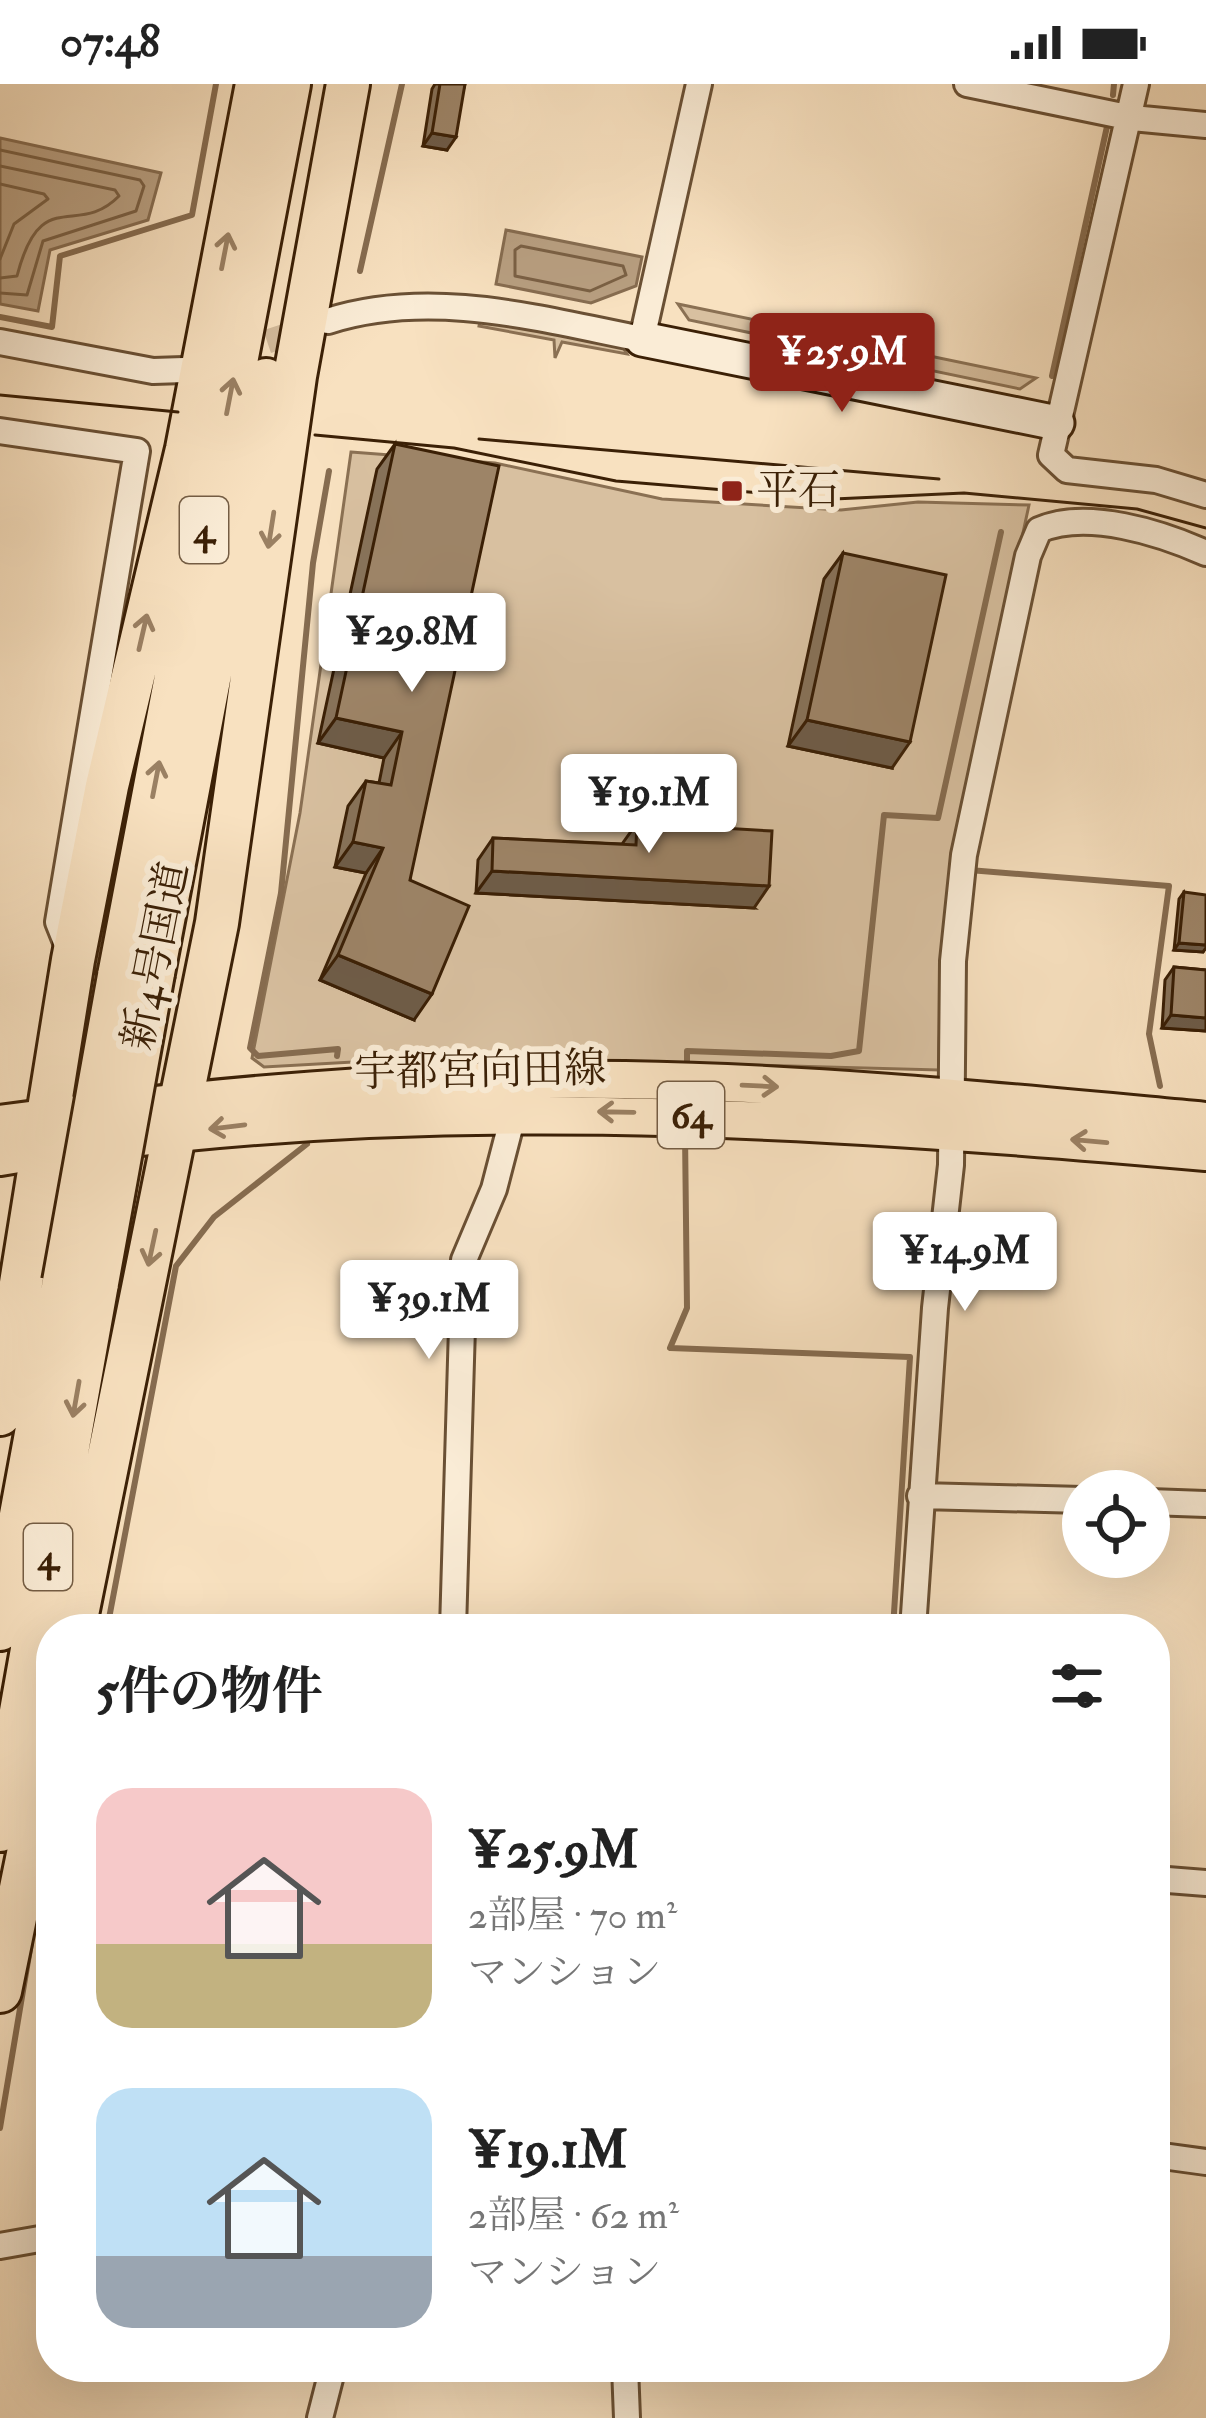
<!DOCTYPE html>
<html lang="ja">
<head>
<meta charset="utf-8">
<style>
  :root { --surface:#fff; --page:#f6f6f6; --text:#222; --muted:#767676; --accent:#8f2418 }
  body { margin:0; font-family:"IM FELL Double Pica","Noto Serif JP",serif; background:var(--page); color:var(--text); height:100vh; display:flex; flex-direction:column; font-size:45px; white-space:nowrap }
  * { box-sizing:border-box; margin:0 }
  p { font-size:39px; color:var(--muted) }
  .icon { flex:none; width:66px; height:66px; fill:none; stroke:currentColor; stroke-width:2; stroke-linecap:round; stroke-linejoin:round }
  .map { position:relative; flex:1; overflow:hidden }
  .drawer { position:absolute; left:36px; top:1530px; width:1134px; height:768px; display:flex; flex-direction:column; background:var(--surface); border-radius:48px; box-shadow:0 12px 48px #0002 }
  .drawer>* { flex:none }
  .controls { position:absolute; left:1062px; top:1386px; display:grid; gap:24px }
  .controls a { display:grid; place-items:center; width:108px; height:108px; border-radius:50%; background:var(--surface); box-shadow:0 12px 48px #0002; font-size:60px }
  .price { position:absolute; translate:-50% -102px; padding:0 27px; border-radius:12px; background:#fff; color:#222; font-size:39px; line-height:78px; filter:drop-shadow(0 3px 6px #0008) }
  .price::after { content:''; position:absolute; left:50%; top:72px; width:36px; height:27px; margin-left:-18px; background:inherit; clip-path:polygon(0 0,100% 0,50% 100%) }
  .price.active { background:var(--accent); color:#fff }
  ul { padding:0; list-style:none }
  li { display:flex; align-items:center; gap:36px; height:300px; padding:0 60px }
  li span { display:grid; place-items:center; flex:none; width:336px; height:240px; border-radius:36px; color:#555 }
  li>.icon { margin-inline-start:auto }
  span .icon { width:144px; height:144px; fill:#fffc; stroke-width:1 }
  li b { font-size:51px }
  h2 { display:flex; justify-content:space-between; align-items:center; height:144px; padding:0 60px; font-size:51px }
  .status { display:flex; justify-content:space-between; align-items:center; height:84px; padding:0 60px; background:var(--surface); direction:ltr }
  .status svg { height:33px; fill:currentColor }
  .map>svg:first-child { display:block }
  .green { fill:#d8c0a0; stroke:#8a7053; stroke-width:3 }
  .water { fill:#b89f81; stroke:#866c50; stroke-width:3 }
  .lines { fill:none; stroke-linecap:round; stroke-linejoin:round }
  .shore { stroke:#7a6044; stroke-width:3 }
  .stream { stroke:#866c50; stroke-width:6 }
  .street-tunnel { stroke:#d2ba9b; stroke-width:24; stroke-dasharray:24 12; stroke-linecap:butt }
  .street-casing { stroke:#6a5034; stroke-width:30 }
  .secondary-casing { stroke:#3b2006; stroke-width:39 }
  .primary-casing { stroke:#3b2006; stroke-width:42 }
  .highway-casing { stroke:#3b2006; stroke-width:48 }
  .street { stroke:#faecd6; stroke-width:24 }
  .secondary { stroke:#faecd6; stroke-width:33 }
  .primary { stroke:#f8e1c0; stroke-width:36 }
  .highway { stroke:#f8e1c0; stroke-width:42 }
  .tram { stroke:#3b2006; stroke-width:3 }
  .highway-bridge-casing { stroke:#3b2006; stroke-width:48; stroke-linecap:butt }
  .highway-bridge { stroke:#f8e1c0; stroke-width:42 }
  .wall { fill:#877259; stroke:#3b2006; stroke-width:3 }
  .shaded-wall { fill:#6e5c48; stroke:#3b2006; stroke-width:3 }
  .building { fill:#9d8467; stroke:#3b2006; stroke-width:3 }
  .oneway { stroke:#9a8063 }
  .poi-dot { fill:#8f2418; stroke:#faecd6; stroke-width:4.5 }
  .labels { text-anchor:middle; dominant-baseline:central; stroke-width:12; stroke-linejoin:round; paint-order:stroke }
  .shield { fill:#faecd6; stroke:#745d44; stroke-width:3 }
  .shield-label { font-size:39px; font-weight:bold; fill:#3b2006 }
  .poi-label { font-size:42px; fill:#3b2006; stroke:#faecd6; text-anchor:start }
  .street-label { font-size:42px; fill:#3b2006; stroke:#faecd6 }
</style>
</head>
<body>
<div class="status"><b>07:48</b><svg viewBox="0 0 49 12"><path d="M0 12V9h3v3zM5 12V6h3v6zM10 12V3h3v9zM15 12V0h3v12zM26 1h20v11H26zM47 4h2v5h-2z"/></svg></div>
<div class="map">
<svg width="1206" height="2334" viewBox="0 0 1206 2334">
  <rect width="100%" height="100%" fill="#f8e1c0"/>
  <filter id="stains"><feTurbulence type="fractalNoise" baseFrequency=".00167" numOctaves="4"/><feColorMatrix values="0 0 0 0 .2 0 0 0 0 .09 0 0 0 0 .02 0 0 0 .5 -.17"/></filter>
  <radialGradient id="worn" r=".72"><stop offset=".6" stop-color="#630" stop-opacity="0"/><stop offset="1" stop-color="#630" stop-opacity=".3"/></radialGradient>
  <path class="green" d="M 678,220 L 1036,294 L 1020,305 L 689,236 Z
    M 481,232 L 619,257 L 627,270 L 562,258 L 555,274 L 554,256 L 479,242 Z
    M 351,368 L 495,379 L 662,415 L 841,426 L 918,418 L 1029,421 C 989,608 938,794 939,986 L 443,973 L 264,983 L 252,974 L 300,729 Z"/>
  <path class="water" d="M 0,54 L 161,89 L 148,136 L 50,166 L 38,227 L 0,220 Z
    M 506,146 L 642,173 L 636,202 L 591,219 L 496,200 Z"/>
  <g class="lines">
    <path class="shore" d="M 0,66 L 140,96 L 144,102 L 136,127 L 43,157 L 27,211 L 0,209
      M 0,82 L 115,106 L 119,112 C 77,155 41,99 17,192 L 0,194
      M 0,100 L 44,110 L 48,115 L 14,140 L 0,175
      M 521,162 L 623,182 L 626,191 L 590,207 L 515,192 L 515,166 Z"/>
    <path class="stream" d="M 1113,11 L 1114,0
      M 360,187 L 402,0
      M 0,233 L 52,243 L 60,172 L 192,131 L 216,0
      M 1052,292 L 1108,38
      M 329,387 L 313,479 L 281,809 L 250,964 L 258,972 L 338,965 L 337,972
      M 969,786 L 1169,802 L 1149,950 L 1160,1002
      M 687,980 L 687,967 L 831,972 L 859,967 L 884,731 L 938,734 L 1001,448
      M 685,1049 L 687,1224 L 670,1264 L 910,1273 L 893,1545
      M 107,1545 L 176,1182 L 214,1133 L 307,1060
      M 41,1810 L 51,1772
      M 0,2044 L 31,1859"/>
    <path class="street-tunnel" d="M 233,269 L 308,244"/>
    <defs>
      <path id="street" d="M 967,0 L 1132,34 L 1206,41
        M 1136,0 L 1051,371 L 1067,386 L 1156,396 L 1206,411
        M 328,237 C 431,204 540,235 642,255 L 699,0
        M 0,258 L 153,287 L 184,286
        M 0,347 L 137,367 L 58,838 L 70,868
        M 920,1412 L 1083,1416
        M 1149,1418 L 1206,1420
        M 453,1545 L 464,1176 L 494,1105 L 514,1028
        M 913,1545 L 935,1224 L 951,1081 L 953,877 L 964,771 L 1028,472 L 1039,446 C 1087,425 1161,449 1206,469
        M 1155,1795 L 1206,1799
        M 1155,2071 L 1206,2078
        M 0,2162 L 51,2153
        M 625,2283 L 627,2334
        M 320,2334 L 333,2283"/>
      <path id="secondary" d="M 642,255 L 1057,339"/>
      <path id="primary" d="M 0,1040 C 207,1012 416,993 625,996 C 819,999 1013,1019 1206,1037
        M 0,1073 C 402,1005 803,1033 1206,1068"/>
      <path id="highway" d="M 153,889 L 266,296
        M 119,892 L 289,0
        M 0,1330 L 73,876 L 107,702 L 187,365 L 257,0
        M 0,1545 L 64,1198
        M 74,1545 L 217,839 L 295,292 L 348,0
        M 0,1746 L 97,1199
        M 0,1907 L 51,1658"/>
    </defs>
    <use href="#street" class="street-casing"/>
    <use href="#secondary" class="secondary-casing"/>
    <use href="#primary" class="primary-casing"/>
    <use href="#highway" class="highway-casing"/>
    <use href="#street" class="street"/>
    <use href="#secondary" class="secondary"/>
    <use href="#primary" class="primary"/>
    <use href="#highway" class="highway"/>
    <path class="tram" d="M 0,311 L 178,328
      M 315,351 L 454,364 L 616,397 L 834,415 L 964,409 L 1137,425 L 1206,444
      M 479,355 L 939,395"/>
    <defs>
      <path id="highway-bridge" d="M 64,1198 L 119,892
        M 97,1199 L 153,889"/>
    </defs>
    <use href="#highway-bridge" class="highway-bridge-casing"/>
    <use href="#highway-bridge" class="highway-bridge"/>
  </g>
  <path class="wall" d="M 435,0 L 465,0 L 447,66 L 423,62 L 432,5 Z
    M 395,360 L 410,796 L 414,936 L 320,896 L 366,789 L 335,783 L 348,722 L 366,697 L 379,699 L 384,674 L 318,659 L 377,385 Z
    M 843,469 L 892,684 L 788,662 L 824,495 Z
    M 637,739 L 754,824 L 476,809 L 478,776 L 493,754 L 622,760 Z
    M 1184,808 L 1206,861 L 1203,868 L 1174,866 L 1179,815 Z
    M 1174,883 L 1206,886 L 1206,947 L 1162,944 L 1165,896 Z"/>
  <path class="shaded-wall" d="M 432,49 L 456,53 L 447,66 L 423,62 Z
    M 336,634 L 402,648 L 384,674 L 318,659 Z
    M 807,636 L 910,658 L 892,684 L 788,662 Z
    M 353,758 L 383,764 L 366,789 L 335,783 Z
    M 492,787 L 769,802 L 754,824 L 476,809 Z
    M 1179,859 L 1206,861 L 1206,864 L 1203,868 L 1174,866 Z
    M 338,871 L 432,910 L 414,936 L 320,896 Z
    M 1171,931 L 1206,934 L 1206,947 L 1162,944 Z"/>
  <path class="building" d="M 440,0 L 465,0 L 456,53 L 432,49 Z
    M 395,360 L 499,382 L 410,796 L 469,822 L 432,910 L 338,871 L 383,764 L 353,758 L 366,697 L 391,701 L 402,648 L 336,634 Z
    M 843,469 L 946,491 L 910,658 L 807,636 Z
    M 637,739 L 772,747 L 769,802 L 492,787 L 493,754 L 636,761 Z
    M 1184,808 L 1206,811 L 1206,861 L 1179,859 Z
    M 1174,883 L 1206,886 L 1206,934 L 1171,931 Z"/>
  <defs><path id="oneway-shaft" d="M-6 0H5M1.5-3L5.5 0L1.5 3" fill="none" stroke-width="1.6" stroke-linecap="round" stroke-linejoin="round" transform="scale(3)"/></defs>
  <g class="oneway">
    <use href="#oneway-shaft" transform="translate(225 167) rotate(-79)"/>
    <use href="#oneway-shaft" transform="translate(230 312) rotate(-79)"/>
    <use href="#oneway-shaft" transform="translate(271 446) rotate(99)"/>
    <use href="#oneway-shaft" transform="translate(143 548) rotate(-77)"/>
    <use href="#oneway-shaft" transform="translate(156 695) rotate(-79)"/>
    <use href="#oneway-shaft" transform="translate(760 1002) rotate(3)"/>
    <use href="#oneway-shaft" transform="translate(616 1028) rotate(-179)"/>
    <use href="#oneway-shaft" transform="translate(227 1043) rotate(173)"/>
    <use href="#oneway-shaft" transform="translate(1089 1057) rotate(-175)"/>
    <use href="#oneway-shaft" transform="translate(152 1164) rotate(102)"/>
    <use href="#oneway-shaft" transform="translate(76 1315) rotate(100)"/>
  </g>
  <rect class="poi-dot" x="720" y="395" width="24" height="24" rx="6"/>
  <g class="labels">
    <g class="shield">
      <rect x="180" y="413" width="48" height="66" rx="9"/>
      <rect x="658" y="998" width="66" height="66" rx="9"/>
      <rect x="24" y="1440" width="48" height="66" rx="9"/>
    </g>
    <g class="shield-label">
      <text x="204" y="446">4</text>
      <text x="691" y="1031">64</text>
      <text x="48" y="1473">4</text>
    </g>
    <g class="poi-label">
      <text x="756" y="407">平石</text>
    </g>
    <g class="street-label">
      <text transform="translate(156 872) rotate(-79)">新4号国道</text>
      <text transform="translate(480 987) rotate(-1)">宇都宮向田線</text>
    </g>
  </g>
  <rect width="100%" height="100%" filter="url(#stains)"/>
  <rect width="100%" height="100%" fill="url(#worn)"/>
</svg>
<div class="controls">
<a><svg class="icon" aria-label="locate" viewBox="0 0 24 24"><circle cx="12" cy="12" r="6"/><path d="M12 2v4M12 18v4M2 12h4M18 12h4"/></svg></a>
</div>
<b class="price active" style="left:842px;top:331px">¥25.9M</b>
<b class="price" style="left:412px;top:611px">¥29.8M</b>
<b class="price" style="left:649px;top:772px">¥19.1M</b>
<b class="price" style="left:965px;top:1230px">¥14.9M</b>
<b class="price" style="left:429px;top:1278px">¥39.1M</b>
<section class="drawer">
<h2>5件の物件<svg class="icon" aria-label="filters" viewBox="0 0 24 24"><path d="M4 7h16M4 17h16"/><circle cx="9" cy="7" r="2"/><circle cx="15" cy="17" r="2"/></svg></h2>
<ul>
<li><span style="background:linear-gradient(#f6c9c9 65%,#c2b280 0)"><svg class="icon" aria-label="home" viewBox="0 0 24 24"><path d="M3 11l9-7 9 7M6 9v11h12V9"/></svg></span><div><b>¥25.9M</b><p>2部屋 · 70 m²</p><p>マンション</p></div></li>
<li><span style="background:linear-gradient(#bfe0f5 70%,#9aa5b1 0)"><svg class="icon" aria-label="home" viewBox="0 0 24 24"><path d="M3 11l9-7 9 7M6 9v11h12V9"/></svg></span><div><b>¥19.1M</b><p>2部屋 · 62 m²</p><p>マンション</p></div></li>
</ul>
</section>
</div>
</body>
</html>
